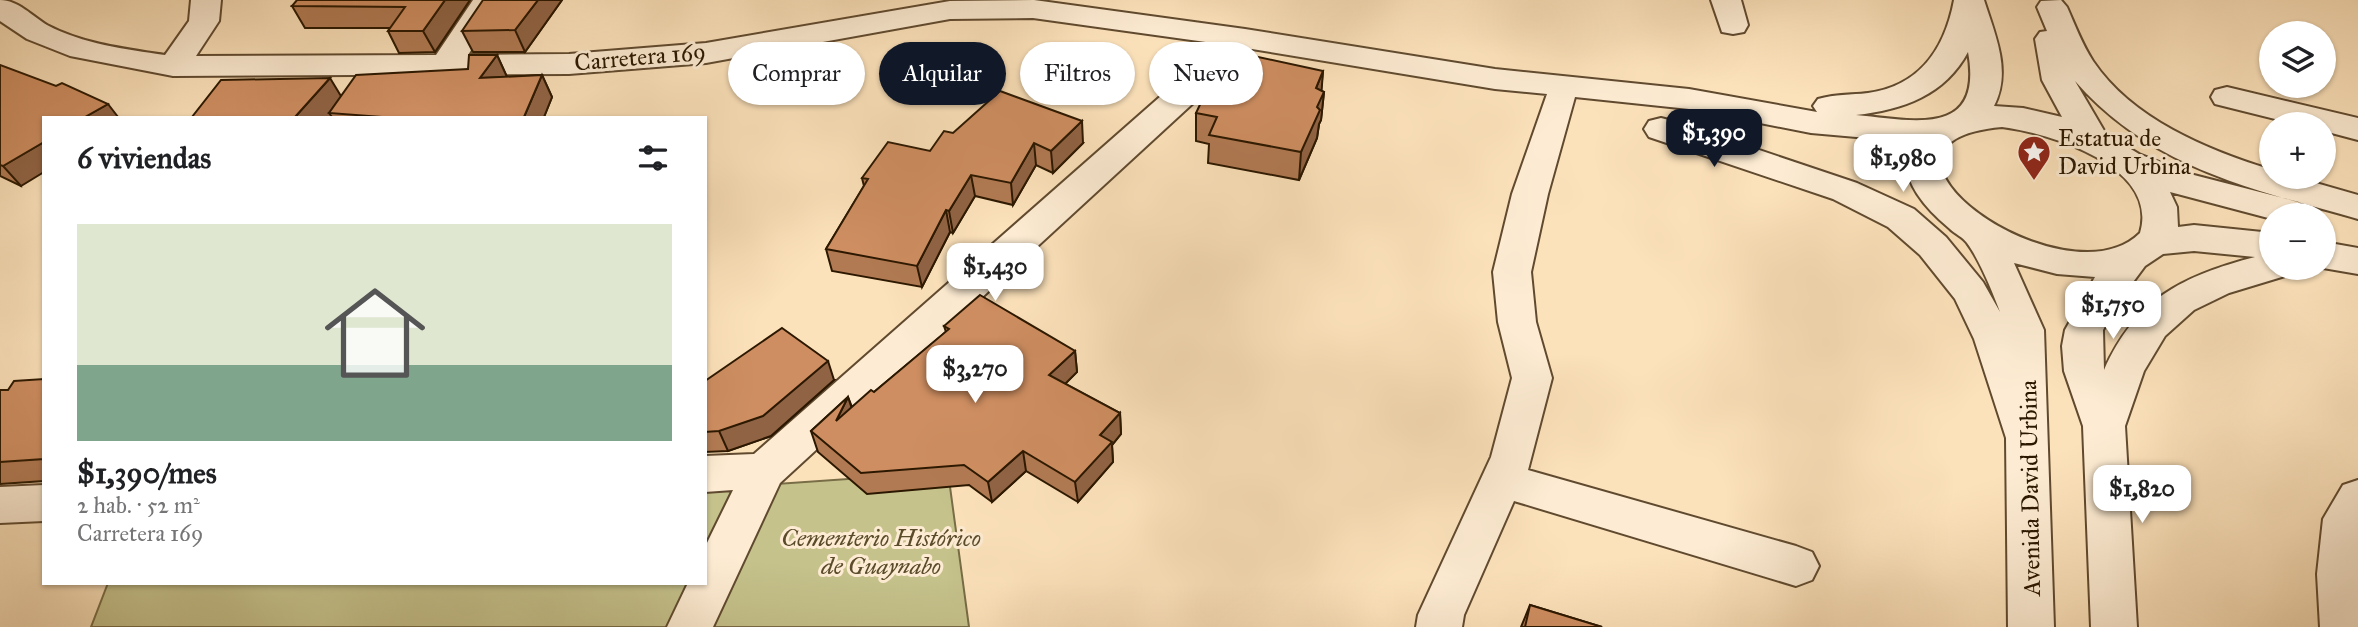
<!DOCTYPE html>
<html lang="es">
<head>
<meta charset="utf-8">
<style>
  :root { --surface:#fff; --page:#f2f2f2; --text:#202124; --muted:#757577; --accent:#111827 }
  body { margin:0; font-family:"IM FELL Great Primer",serif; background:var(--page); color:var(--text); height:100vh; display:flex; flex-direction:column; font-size:26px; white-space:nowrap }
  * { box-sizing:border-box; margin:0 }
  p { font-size:23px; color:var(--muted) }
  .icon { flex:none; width:38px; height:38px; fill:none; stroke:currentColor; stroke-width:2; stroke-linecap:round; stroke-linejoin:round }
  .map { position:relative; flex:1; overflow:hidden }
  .drawer { position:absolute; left:42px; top:116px; width:665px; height:469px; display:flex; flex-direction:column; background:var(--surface); border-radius:0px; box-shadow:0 2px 5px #0004 }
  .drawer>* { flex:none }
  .banner { position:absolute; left:728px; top:42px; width:665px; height:63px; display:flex; gap:14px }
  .buttons { position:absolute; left:2259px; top:21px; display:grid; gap:14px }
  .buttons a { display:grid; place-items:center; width:77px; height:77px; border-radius:50%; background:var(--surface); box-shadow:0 2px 5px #0004; font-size:35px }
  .price { position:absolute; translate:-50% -60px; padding:0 16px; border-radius:14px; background:#fff; color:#222; font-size:23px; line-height:46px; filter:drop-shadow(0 2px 4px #0008) }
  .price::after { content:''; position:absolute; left:50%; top:42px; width:21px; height:16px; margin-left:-10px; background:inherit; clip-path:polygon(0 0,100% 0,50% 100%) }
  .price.active { background:var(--accent); color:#fff }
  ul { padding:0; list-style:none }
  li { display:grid; align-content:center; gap:14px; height:371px; padding:0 35px }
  li span { display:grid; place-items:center; height:217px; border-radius:0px; color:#555 }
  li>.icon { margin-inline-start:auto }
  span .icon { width:126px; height:126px; fill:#fffc; stroke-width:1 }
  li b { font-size:30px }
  h2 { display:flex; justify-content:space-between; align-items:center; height:84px; padding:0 35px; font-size:30px }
  .pill { padding:0 24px; border-radius:32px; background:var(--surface); box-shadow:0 2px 5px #0004; font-size:24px; line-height:63px }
  .pill.active { background:var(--accent); color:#fff }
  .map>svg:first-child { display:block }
  .green { fill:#c5c28c; stroke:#786d46; stroke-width:2 }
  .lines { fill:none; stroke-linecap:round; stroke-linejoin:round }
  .minor-casing { stroke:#604a2f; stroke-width:4 }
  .minor { fill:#fdecd3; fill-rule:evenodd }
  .wall { fill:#b17a53; stroke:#2c1800; stroke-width:2 }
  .shaded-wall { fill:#906344; stroke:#2c1800; stroke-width:2 }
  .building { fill:#ce8e61; stroke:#2c1800; stroke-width:2 }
  .labels { text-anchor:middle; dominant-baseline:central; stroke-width:6; stroke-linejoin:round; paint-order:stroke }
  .street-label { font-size:24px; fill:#2c1800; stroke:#fdecd3 }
  .poi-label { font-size:24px; fill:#2c1800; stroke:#fdecd3; text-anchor:start }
  .park-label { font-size:24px; font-style:italic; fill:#5a4b2a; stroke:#fdecd3 }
</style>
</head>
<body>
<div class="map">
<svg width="2358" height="627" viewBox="0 0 2358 627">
  <rect width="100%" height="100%" fill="#fce2bb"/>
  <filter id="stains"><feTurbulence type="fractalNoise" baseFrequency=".00286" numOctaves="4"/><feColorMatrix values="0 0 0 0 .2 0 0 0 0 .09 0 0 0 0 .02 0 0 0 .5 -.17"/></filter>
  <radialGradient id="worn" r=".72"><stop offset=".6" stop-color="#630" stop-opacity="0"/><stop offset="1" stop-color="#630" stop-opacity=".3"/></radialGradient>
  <path class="green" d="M 948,472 L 969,627 L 91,627 L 108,583 L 705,583 L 705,489 Z"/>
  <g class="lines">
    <defs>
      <path id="minor" d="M 0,0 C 18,0 32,16 47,25 C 83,44 125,49 165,55 L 189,21 L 191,0 L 221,0 L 219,21 L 196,56 L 436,55 L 473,0 L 504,0 L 468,55 L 569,54 L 706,43 L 950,1 L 1034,0 L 1245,29 L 1495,69 L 1689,89 L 1817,112 L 1813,106 L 1818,99 C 1835,94 1851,95 1868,93 C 1920,86 1945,48 1954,0 L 1984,0 C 1995,35 2012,71 1994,106 L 2023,108 L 2062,117 L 2042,80 L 2035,39 L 2040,32 L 2047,31 L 2037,7 L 2041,1 L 2061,0 L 2067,7 C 2075,25 2082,44 2093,61 C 2132,119 2207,150 2272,170 L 2272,177 L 2295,177 L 2358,195 L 2358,219 C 2252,189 2151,168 2075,81 L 2106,134 L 2139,154 L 2190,174 L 2299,202 L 2304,211 L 2301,215 L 2272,215 L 2272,219 L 2170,192 L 2177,207 L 2178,227 L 2194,225 L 2272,233 L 2272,268 L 2290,268 L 2285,276 L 2229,293 L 2194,310 L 2165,336 L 2144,371 L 2125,426 L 2137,627 L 2091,627 L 2083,426 L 2064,371 L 2062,346 L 2065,330 L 2095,277 L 2057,274 L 2014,263 L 2044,330 L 2054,627 L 2008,627 L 2006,438 L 1974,339 L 1955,299 L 1920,255 L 1888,227 L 1833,199 L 1649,137 L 1644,129 L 1649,121 L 1661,118 L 1673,121 L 1857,183 L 1914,209 L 1946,237 L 1983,282 L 2000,312 C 1993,293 1979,259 1967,243 C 1963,237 1955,234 1950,229 C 1926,209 1893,175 1913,142 L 1811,133 L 1689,109 L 1575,97 L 1548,194 L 1531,272 L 1536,322 L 1552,378 L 1528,470 L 1796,546 L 1812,552 L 1819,566 L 1812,580 L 1796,586 L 1514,501 L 1464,615 L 1462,627 L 1416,627 L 1418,615 L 1491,457 L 1512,378 L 1498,322 L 1493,272 L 1512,194 L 1547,94 L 1495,89 L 1252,49 L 780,483 L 713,627 L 667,627 L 688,583 L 705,583 L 705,547 L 733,490 L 705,492 L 705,456 L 754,454 L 1220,44 L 1033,18 L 950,19 L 706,63 L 569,74 L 173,76 L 70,56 L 27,39 L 0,21 ZM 1968,52 C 1984,139 1912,120 1856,115 C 1903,110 1945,95 1968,52 ZM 2002,127 C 2049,133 2160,166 2140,233 C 2065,307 1831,142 2002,127 ZM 2194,251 L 2255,257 C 2182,276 2136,299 2104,370 L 2103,330 L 2122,297 L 2145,266 L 2163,254 Z
        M 1711,0 L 1741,0 L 1748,25 L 1744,32 L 1733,34 L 1722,32 Z
        M 2227,87 L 2358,118 L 2358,140 L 2324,131 L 2324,124 L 2295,124 L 2215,104 L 2211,97 L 2215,90 Z
        M 2324,242 L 2358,248 L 2358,274 L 2323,268 Z
        M 2358,480 L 2358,627 L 2320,627 L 2317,574 L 2323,519 L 2343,485 Z
        M 44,485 L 44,521 L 0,523 L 0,487 Z"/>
    </defs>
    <use href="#minor" class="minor-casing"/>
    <use href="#minor" class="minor"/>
  </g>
  <path class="wall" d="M 470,0 L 435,52 L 399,53 L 388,31 L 390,28 L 305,28 L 292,6 Z
    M 562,0 L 525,52 L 473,52 L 462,31 Z
    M 497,55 L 507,77 L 542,75 L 552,97 L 544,117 L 192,117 L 341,96 L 468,69 Z
    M 0,65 L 21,186 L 0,176 Z
    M 1323,71 L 1321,91 L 1324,92 L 1321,120 L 1319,124 L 1317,138 L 1299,180 L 1208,163 L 1209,144 L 1196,141 L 1196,113 Z
    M 953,133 L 1083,143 L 1053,173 L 1036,165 L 1013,205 L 975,196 L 953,233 L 950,232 L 922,287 L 832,271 L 826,249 L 864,186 L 862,178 L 930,151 Z
    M 944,326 L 1075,351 L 1077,372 L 1065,384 L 1120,413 L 1121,434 L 1112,445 L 1113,462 L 1078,502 L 1026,471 L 992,502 L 969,485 L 867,494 L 818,452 L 811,431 L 848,397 L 852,407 L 874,392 L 946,332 Z
    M 44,379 L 44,481 L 0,484 L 0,390 L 8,390 Z
    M 834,380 L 771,436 L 728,451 L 705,452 L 705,381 Z
    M 1530,605 L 1602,627 L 1521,627 Z"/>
  <path class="shaded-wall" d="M 445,0 L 470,0 L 435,52 L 423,31 Z
    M 538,0 L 562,0 L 525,52 L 515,30 Z
    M 497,55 L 507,77 L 480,78 Z
    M 1323,71 L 1321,98 L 1324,92 L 1321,120 L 1319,124 L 1317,138 L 1299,180 L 1301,152 L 1316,88 Z
    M 542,75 L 552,97 L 544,117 L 524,117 Z
    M 330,78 L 347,106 L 329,113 L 332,117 L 295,117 Z
    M 108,104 L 118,117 L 85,117 Z
    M 1082,121 L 1083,143 L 1053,173 L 1051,151 Z
    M 44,142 L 44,172 L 21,186 L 3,166 Z
    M 1034,143 L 1036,165 L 1013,205 L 1011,183 Z
    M 971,175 L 975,196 L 953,233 L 949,211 Z
    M 946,210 L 950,232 L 922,287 L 917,266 Z
    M 1075,351 L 1077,372 L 1052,397 L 1049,375 Z
    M 828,361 L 834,380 L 771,436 L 728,451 L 719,431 Z
    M 848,397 L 855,418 L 836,421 Z
    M 1120,413 L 1121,434 L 1112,445 L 1113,462 L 1078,502 L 1075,482 L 1100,435 Z
    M 1023,451 L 1026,471 L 992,502 L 988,482 Z"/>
  <path class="building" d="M 297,0 L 445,0 L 423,31 L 388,31 L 405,7 L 292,6 Z
    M 483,0 L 538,0 L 515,30 L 462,31 Z
    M 1226,50 L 1323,71 L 1316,88 L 1324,92 L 1317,107 L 1320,110 L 1301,152 L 1209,135 L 1217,117 L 1196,113 Z
    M 469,55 L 497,55 L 480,78 L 542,75 L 524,117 L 382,117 L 329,113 L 356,75 L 468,69 Z
    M 0,65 L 56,86 L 62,83 L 108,104 L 85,117 L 44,117 L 44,142 L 3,166 L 0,165 Z
    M 330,78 L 295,117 L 192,117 L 221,80 Z
    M 1000,91 L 1082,121 L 1051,151 L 1034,143 L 1011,183 L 971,175 L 949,211 L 946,210 L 917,266 L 826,249 L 868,179 L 862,178 L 888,142 L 930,151 L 944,131 L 953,133 Z
    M 980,295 L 1075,351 L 1049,375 L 1120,413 L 1100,435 L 1112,442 L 1075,482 L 1023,451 L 988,482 L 964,465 L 861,473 L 811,431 L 848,397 L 836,421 L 871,390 L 874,392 L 949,329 L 944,326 Z
    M 782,328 L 828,361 L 763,416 L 719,431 L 705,432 L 705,381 Z
    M 44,379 L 44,459 L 0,462 L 0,390 L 8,390 L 14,381 Z
    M 1530,605 L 1602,627 L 1525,627 Z"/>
  <defs>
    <symbol id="sight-pin" viewBox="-11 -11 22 30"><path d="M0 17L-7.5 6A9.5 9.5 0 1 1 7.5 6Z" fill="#8f2418" stroke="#fdecd3"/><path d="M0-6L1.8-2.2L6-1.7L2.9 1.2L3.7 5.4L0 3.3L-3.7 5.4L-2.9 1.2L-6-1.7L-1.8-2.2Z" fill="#fff"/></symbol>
  </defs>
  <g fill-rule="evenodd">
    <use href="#sight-pin" x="2015" y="133" width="38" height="52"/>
  </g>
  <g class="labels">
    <g class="street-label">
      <text transform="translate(640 57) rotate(-5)">Carretera 169</text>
      <text transform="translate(2030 488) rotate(-91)">Avenida David Urbina</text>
    </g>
    <g class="poi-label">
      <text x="2058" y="138">Estatua de<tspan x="2058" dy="28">David Urbina</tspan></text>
    </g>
    <g class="park-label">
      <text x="881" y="538">Cementerio Histórico<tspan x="881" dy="28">de Guaynabo</tspan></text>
    </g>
  </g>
  <rect width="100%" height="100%" filter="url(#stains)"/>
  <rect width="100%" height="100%" fill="url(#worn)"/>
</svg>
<div class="buttons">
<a><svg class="icon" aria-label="layers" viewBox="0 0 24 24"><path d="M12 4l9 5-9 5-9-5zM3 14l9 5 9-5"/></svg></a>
<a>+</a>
<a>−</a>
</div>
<b class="price active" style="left:1714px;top:169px">$1,390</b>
<b class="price" style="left:1903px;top:194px">$1,980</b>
<b class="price" style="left:995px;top:303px">$1,430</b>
<b class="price" style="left:2113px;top:341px">$1,750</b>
<b class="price" style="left:975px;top:405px">$3,270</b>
<b class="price" style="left:2142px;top:525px">$1,820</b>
<div class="banner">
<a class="pill">Comprar</a>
<a class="pill active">Alquilar</a>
<a class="pill">Filtros</a>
<a class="pill">Nuevo</a>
</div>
<section class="drawer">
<h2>6 viviendas<svg class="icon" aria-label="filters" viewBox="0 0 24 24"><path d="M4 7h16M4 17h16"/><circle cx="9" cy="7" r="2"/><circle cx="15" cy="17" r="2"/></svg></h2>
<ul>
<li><span style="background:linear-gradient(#dfe7d0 65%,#7fa58c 0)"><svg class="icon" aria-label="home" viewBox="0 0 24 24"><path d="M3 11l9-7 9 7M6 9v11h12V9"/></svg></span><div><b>$1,390/mes</b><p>2 hab. · 52 m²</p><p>Carretera 169</p></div></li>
</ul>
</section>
</div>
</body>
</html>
